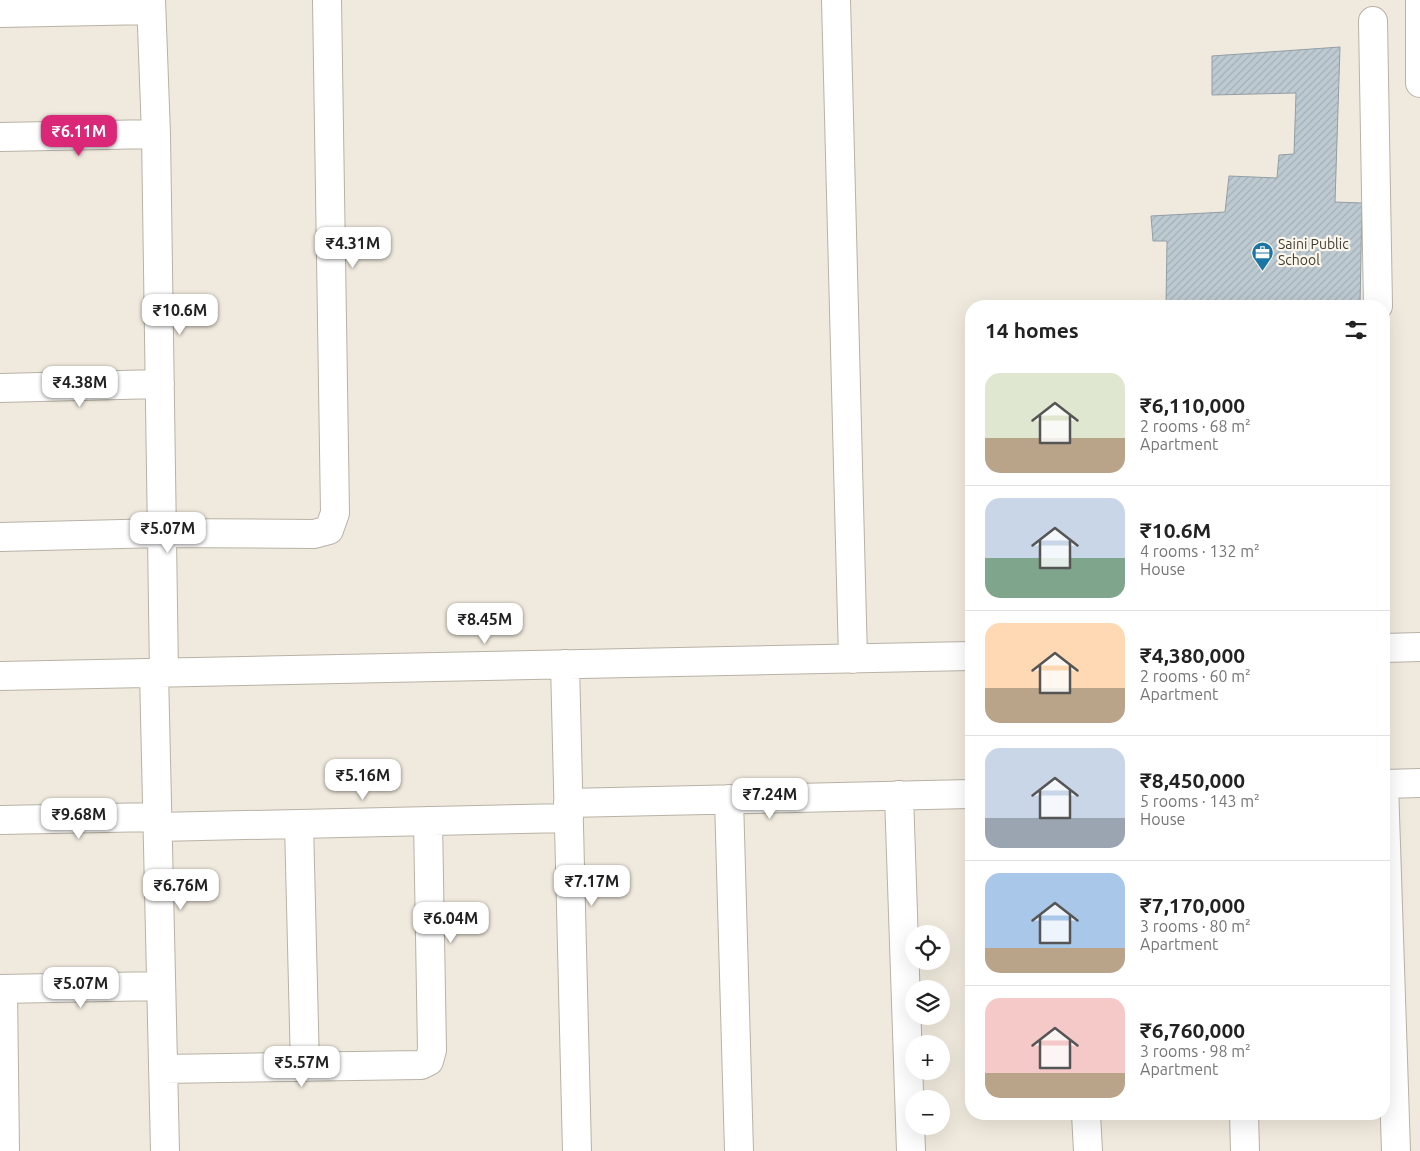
<!DOCTYPE html>
<html lang="en">
<head>
<meta charset="utf-8">
<style>
  :root { --surface:#fff; --page:#f6f6f6; --text:#222; --muted:#767676; --line:#e0e0e0; --accent:#db2777 }
  body { margin:0; font-family:Ubuntu,sans-serif; background:var(--page); color:var(--text); height:100vh; display:flex; flex-direction:column; font-size:19px; white-space:nowrap }
  * { box-sizing:border-box; margin:0 }
  p { font-size:16px; color:var(--muted) }
  .icon { flex:none; width:28px; height:28px; fill:none; stroke:currentColor; stroke-width:2; stroke-linecap:round; stroke-linejoin:round }
  .map { position:relative; flex:1; overflow:hidden }
  .details { position:absolute; left:965px; top:300px; width:425px; height:820px; display:flex; flex-direction:column; background:var(--surface); border-radius:20px; box-shadow:0 5px 20px #0002 }
  .details>* { flex:none }
  .tools { position:absolute; left:905px; top:925px; display:grid; gap:10px }
  .tools a { display:grid; place-items:center; width:45px; height:45px; border-radius:50%; background:var(--surface); box-shadow:0 5px 20px #0002; font-size:25px }
  .price { position:absolute; translate:-50% -42px; padding:0 11px; border-radius:10px; background:#fff; color:#222; font-size:16px; line-height:32px; filter:drop-shadow(0 1px 2px #0008) }
  .price::after { content:''; position:absolute; left:50%; top:30px; width:15px; height:11px; margin-left:-8px; background:inherit; clip-path:polygon(0 0,100% 0,50% 100%) }
  .price.on { background:var(--accent); color:#fff }
  ul { padding:0; list-style:none }
  li { display:flex; align-items:center; gap:15px; height:125px; padding:0 20px }
  li+li { border-top:1px solid var(--line) }
  li span { display:grid; place-items:center; flex:none; width:140px; height:100px; border-radius:15px; color:#555 }
  li>.icon { margin-inline-start:auto }
  span .icon { width:60px; height:60px; fill:#fffc; stroke-width:1 }
  li b { font-size:21px }
  h2 { display:flex; justify-content:space-between; align-items:center; height:60px; padding:0 20px; font-size:21px }
  .map>svg:first-child { display:block }
  .building { fill:url(#building-hatch); stroke:#929ea5 }
  .lines { fill:none; stroke-linecap:round; stroke-linejoin:round }
  .minor-casing { stroke:#b8b2a6; stroke-width:30 }
  .minor { stroke:#fff; stroke-width:28 }
  .labels { text-anchor:middle; dominant-baseline:central; stroke-width:4.5; stroke-linejoin:round; paint-order:stroke }
  .poi-label { font-size:14px; fill:#3e3c37; stroke:#fdf7eb; text-anchor:start }
</style>
</head>
<body>
<div class="map">
<svg width="1420" height="1151" viewBox="0 0 1420 1151">
  <defs>
    <pattern id="building-hatch" width="6" height="6" patternUnits="userSpaceOnUse" patternTransform="scale(1.25)"><rect width="6" height="6" fill="#becad2"/><path d="M-1 1l2-2M0 6l6-6M5 7l2-2" fill="none" stroke="#a4aeb5"/></pattern>
  </defs>
  <rect width="100%" height="100%" fill="#f0eade"/>
  <path class="building" d="M 1340,47 L 1335,202 L 1362,203 L 1360,306 L 1166,306 L 1167,241 L 1153,241 L 1151,216 L 1225,212 L 1229,176 L 1277,178 L 1279,155 L 1294,154 L 1296,93 L 1212,95 L 1212,56 Z"/>
  <g class="lines">
    <defs>
      <path id="minor" d="M 151,0 L 156,134 L 164,673
        M 836,0 L 853,659
        M 1420,0 L 1420,83
        M 0,13 L 151,10
        M 1373,21 L 1378,306
        M 0,137 L 156,134
        M 0,388 L 160,384
        M 0,537 L 162,533 L 314,534 L 329,530 L 335,513 L 327,0
        M 1384,648 L 1420,647
        M 565,664 L 577,1151
        M 154,672 L 165,1151
        M 0,676 L 971,656
        M 1384,784 L 1396,1151
        M 1384,784 L 1420,783
        M 899,795 L 911,1151
        M 729,799 L 739,1151
        M 568,803 L 971,794
        M 0,820 L 157,817
        M 299,824 L 305,1067
        M 158,827 L 569,818
        M 0,989 L 161,986
        M 3,989 L 5,1151
        M 163,1069 L 421,1065 L 429,1061 L 432,1050 L 428,821
        M 1086,1114 L 1088,1151
        M 1244,1114 L 1245,1151"/>
    </defs>
    <use href="#minor" class="minor-casing"/>
    <use href="#minor" class="minor"/>
  </g>
  <defs>
    <symbol id="office-pin" viewBox="-11 -11 22 30"><path d="M0 17L-7.5 6A9.5 9.5 0 1 1 7.5 6Z" fill="#1c76a4" stroke="#fdf7eb"/><path d="M-6-3h4V-5.5h4V-3h4V5H-6ZM-1-4.5V-3h2v-1.5ZM-6 0V1H6V0Z" fill="#fff"/></symbol>
  </defs>
  <g fill-rule="evenodd">
    <use href="#office-pin" x="1250" y="240" width="25" height="34"/>
  </g>
  <g class="labels">
    <g class="poi-label">
      <text x="1278" y="244">Saini Public<tspan x="1278" dy="16">School</tspan></text>
    </g>
  </g>
</svg>
<div class="tools">
<a><svg class="icon" aria-label="locate" viewBox="0 0 24 24"><circle cx="12" cy="12" r="6"/><path d="M12 2v4M12 18v4M2 12h4M18 12h4"/></svg></a>
<a><svg class="icon" aria-label="layers" viewBox="0 0 24 24"><path d="M12 4l9 5-9 5-9-5zM3 14l9 5 9-5"/></svg></a>
<a>+</a>
<a>−</a>
</div>
<b class="price on" style="left:79px;top:157px">₹6.11M</b>
<b class="price" style="left:353px;top:269px">₹4.31M</b>
<b class="price" style="left:180px;top:336px">₹10.6M</b>
<b class="price" style="left:80px;top:408px">₹4.38M</b>
<b class="price" style="left:168px;top:554px">₹5.07M</b>
<b class="price" style="left:485px;top:645px">₹8.45M</b>
<b class="price" style="left:363px;top:801px">₹5.16M</b>
<b class="price" style="left:770px;top:820px">₹7.24M</b>
<b class="price" style="left:79px;top:840px">₹9.68M</b>
<b class="price" style="left:592px;top:907px">₹7.17M</b>
<b class="price" style="left:181px;top:911px">₹6.76M</b>
<b class="price" style="left:451px;top:944px">₹6.04M</b>
<b class="price" style="left:81px;top:1009px">₹5.07M</b>
<b class="price" style="left:302px;top:1088px">₹5.57M</b>
<section class="details">
<h2>14 homes<svg class="icon" aria-label="filters" viewBox="0 0 24 24"><path d="M4 7h16M4 17h16"/><circle cx="9" cy="7" r="2"/><circle cx="15" cy="17" r="2"/></svg></h2>
<ul>
<li><span style="background:linear-gradient(#dfe7d0 65%,#b9a48a 0)"><svg class="icon" aria-label="home" viewBox="0 0 24 24"><path d="M3 11l9-7 9 7M6 9v11h12V9"/></svg></span><div><b>₹6,110,000</b><p>2 rooms · 68 m²</p><p>Apartment</p></div></li>
<li><span style="background:linear-gradient(#c9d6e8 60%,#7fa58c 0)"><svg class="icon" aria-label="home" viewBox="0 0 24 24"><path d="M3 11l9-7 9 7M6 9v11h12V9"/></svg></span><div><b>₹10.6M</b><p>4 rooms · 132 m²</p><p>House</p></div></li>
<li><span style="background:linear-gradient(#ffd9b3 65%,#b9a48a 0)"><svg class="icon" aria-label="home" viewBox="0 0 24 24"><path d="M3 11l9-7 9 7M6 9v11h12V9"/></svg></span><div><b>₹4,380,000</b><p>2 rooms · 60 m²</p><p>Apartment</p></div></li>
<li><span style="background:linear-gradient(#c9d6e8 70%,#9aa5b1 0)"><svg class="icon" aria-label="home" viewBox="0 0 24 24"><path d="M3 11l9-7 9 7M6 9v11h12V9"/></svg></span><div><b>₹8,450,000</b><p>5 rooms · 143 m²</p><p>House</p></div></li>
<li><span style="background:linear-gradient(#a9c7e8 75%,#b9a48a 0)"><svg class="icon" aria-label="home" viewBox="0 0 24 24"><path d="M3 11l9-7 9 7M6 9v11h12V9"/></svg></span><div><b>₹7,170,000</b><p>3 rooms · 80 m²</p><p>Apartment</p></div></li>
<li><span style="background:linear-gradient(#f6c9c9 75%,#b9a48a 0)"><svg class="icon" aria-label="home" viewBox="0 0 24 24"><path d="M3 11l9-7 9 7M6 9v11h12V9"/></svg></span><div><b>₹6,760,000</b><p>3 rooms · 98 m²</p><p>Apartment</p></div></li>
</ul>
</section>
</div>
</body>
</html>
